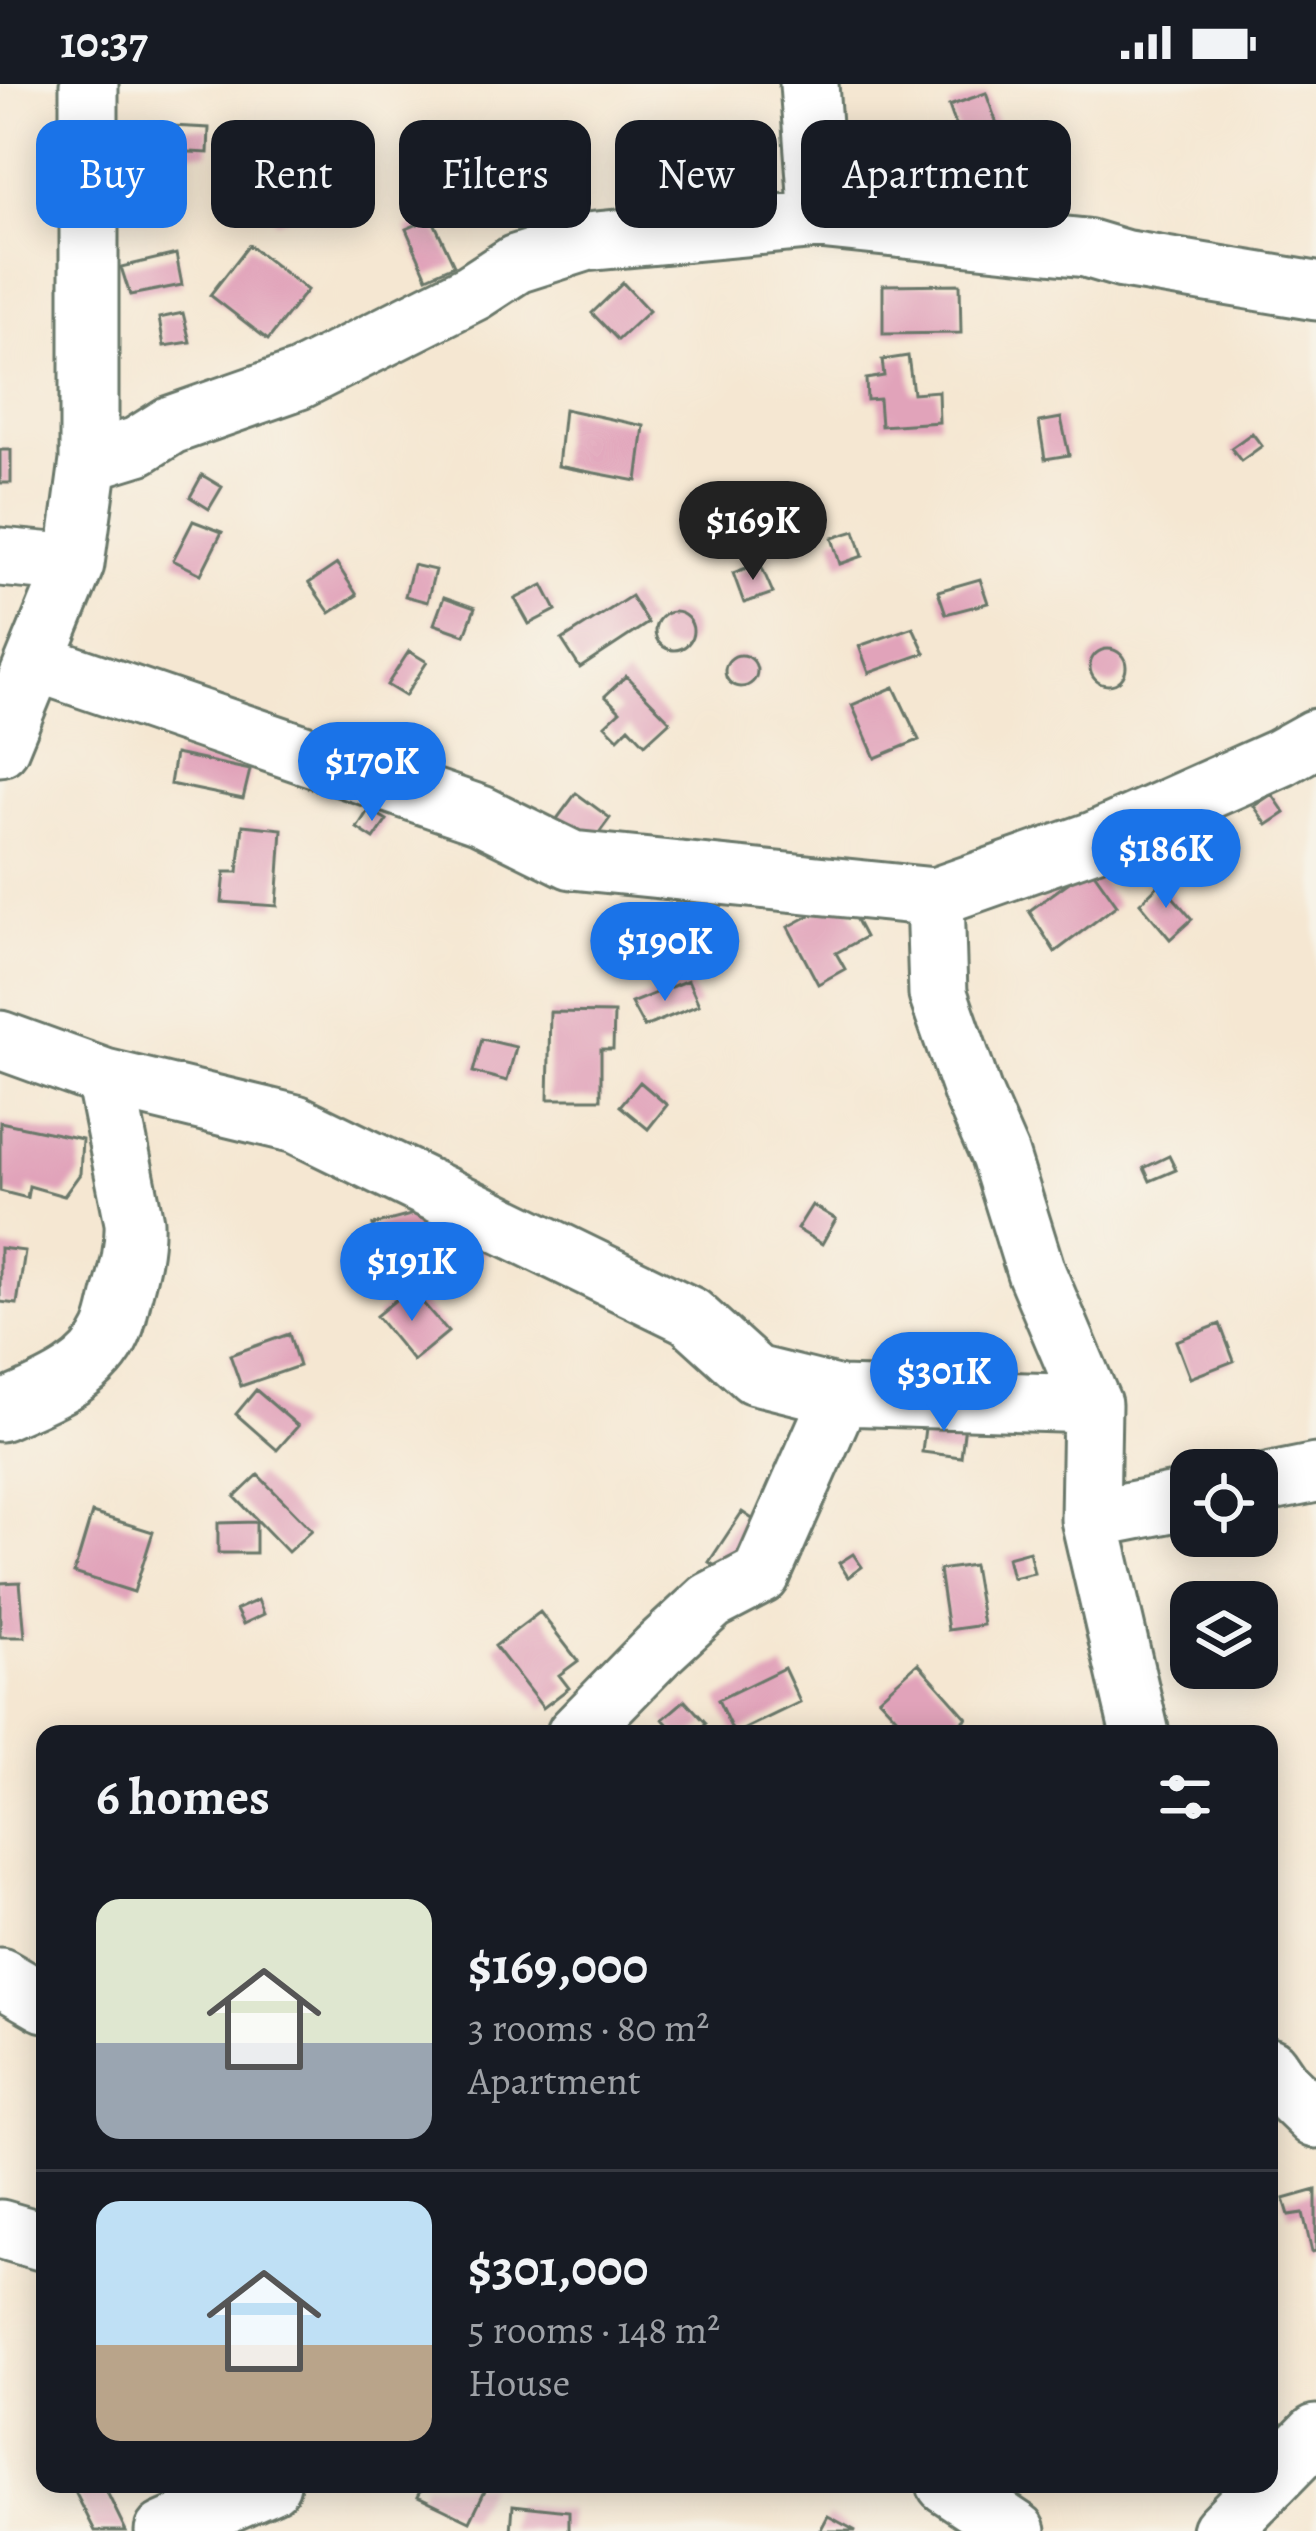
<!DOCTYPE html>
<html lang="en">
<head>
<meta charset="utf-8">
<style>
  :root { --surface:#171b24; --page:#20242c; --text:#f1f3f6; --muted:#9ea1a6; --line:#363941; --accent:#1a73e8 }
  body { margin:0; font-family:Alegreya,serif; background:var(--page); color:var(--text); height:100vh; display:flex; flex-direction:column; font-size:45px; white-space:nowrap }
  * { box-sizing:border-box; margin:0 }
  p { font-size:39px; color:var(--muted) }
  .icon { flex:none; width:66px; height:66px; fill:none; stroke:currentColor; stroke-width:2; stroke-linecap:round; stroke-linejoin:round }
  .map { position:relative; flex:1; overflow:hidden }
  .sheet { position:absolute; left:36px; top:1641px; width:1242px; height:768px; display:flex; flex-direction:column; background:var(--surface); border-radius:24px; box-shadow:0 6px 30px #0003 }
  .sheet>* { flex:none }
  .top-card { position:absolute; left:36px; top:36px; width:1245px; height:108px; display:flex; gap:24px }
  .controls { position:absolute; left:1170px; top:1365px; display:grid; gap:24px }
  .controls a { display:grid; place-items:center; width:108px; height:108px; border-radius:24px; background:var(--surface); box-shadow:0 6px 30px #0003; font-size:60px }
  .price { position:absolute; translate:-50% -102px; padding:0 27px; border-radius:42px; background:var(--accent); color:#fff; font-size:39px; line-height:78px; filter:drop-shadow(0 3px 6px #0008) }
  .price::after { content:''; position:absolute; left:50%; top:72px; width:36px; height:27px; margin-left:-18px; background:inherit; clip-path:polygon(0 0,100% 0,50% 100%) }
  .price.on { background:#222; color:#fff }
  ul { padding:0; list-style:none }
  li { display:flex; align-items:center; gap:36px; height:300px; padding:0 60px }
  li+li { border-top:3px solid var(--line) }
  li span { display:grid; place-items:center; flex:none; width:336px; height:240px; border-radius:24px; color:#555 }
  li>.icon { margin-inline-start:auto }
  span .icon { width:144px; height:144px; fill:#fffc; stroke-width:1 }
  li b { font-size:51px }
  h2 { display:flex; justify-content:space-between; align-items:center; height:144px; padding:0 60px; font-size:51px }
  .chip { padding:0 42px; border-radius:24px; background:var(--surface); box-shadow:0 6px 30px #0003; font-size:42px; line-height:108px }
  .chip.on { background:var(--accent); color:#fff }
  .status { display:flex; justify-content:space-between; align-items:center; height:84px; padding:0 60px; background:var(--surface); direction:ltr }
  .status svg { height:33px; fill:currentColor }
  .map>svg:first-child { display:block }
  .building { fill:#e1a3ba }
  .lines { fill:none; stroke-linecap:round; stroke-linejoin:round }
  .minor-casing { stroke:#6a786b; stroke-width:63 }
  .minor { stroke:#fff; stroke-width:57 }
</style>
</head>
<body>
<div class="status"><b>10:37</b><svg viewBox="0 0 49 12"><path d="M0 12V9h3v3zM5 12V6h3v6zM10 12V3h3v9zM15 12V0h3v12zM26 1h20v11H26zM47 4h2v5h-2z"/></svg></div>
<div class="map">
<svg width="1316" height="2447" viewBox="0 0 1316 2447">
  <rect width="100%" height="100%" fill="#f7f3e8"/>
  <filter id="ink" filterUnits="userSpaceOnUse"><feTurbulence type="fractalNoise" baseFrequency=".00833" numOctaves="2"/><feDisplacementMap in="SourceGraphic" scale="24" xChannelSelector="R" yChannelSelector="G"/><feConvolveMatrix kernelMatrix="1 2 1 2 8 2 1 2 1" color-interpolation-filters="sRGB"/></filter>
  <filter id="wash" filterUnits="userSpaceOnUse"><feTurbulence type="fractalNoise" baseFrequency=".004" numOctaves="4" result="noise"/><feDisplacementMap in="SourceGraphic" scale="48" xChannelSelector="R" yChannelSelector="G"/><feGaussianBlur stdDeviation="2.7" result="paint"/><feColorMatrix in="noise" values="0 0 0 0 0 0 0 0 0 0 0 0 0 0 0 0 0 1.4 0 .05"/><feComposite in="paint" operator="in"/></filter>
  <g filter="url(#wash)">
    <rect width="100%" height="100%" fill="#f5e7d2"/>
    <g id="blocks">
      <path class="building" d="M 986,9 L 1002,54 L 965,67 L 949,22 Z
        M 152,41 L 209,44 L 208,69 L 151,66 Z
        M 454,59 L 470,79 L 446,96 L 432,77 Z
        M 688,78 L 699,89 L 683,105 L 671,93 Z
        M 288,109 L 296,129 L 276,138 L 267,118 Z
        M 432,134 L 454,181 L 427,193 L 406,145 Z
        M 249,161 L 307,206 L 268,256 L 210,211 Z
        M 176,170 L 182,201 L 130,211 L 121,183 Z
        M 623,199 L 649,227 L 618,256 L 592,229 Z
        M 960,200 L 961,249 L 883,250 L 883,201 Z
        M 183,229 L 190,258 L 164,262 L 159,234 Z
        M 908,272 L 913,309 L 938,307 L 939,338 L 881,342 L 879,315 L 867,316 L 866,295 L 884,292 L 882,276 Z
        M 564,325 L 644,342 L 637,397 L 558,382 Z
        M 1061,334 L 1069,371 L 1045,375 L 1039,338 Z
        M 1252,349 L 1262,362 L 1241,377 L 1231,364 Z
        M 0,366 L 11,366 L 11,399 L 0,399 Z
        M 202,391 L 222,403 L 209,425 L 190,413 Z
        M 193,437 L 222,448 L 201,490 L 173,476 Z
        M 855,447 L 863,472 L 840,480 L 832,454 Z
        M 760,479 L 773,509 L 744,519 L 733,489 Z
        M 337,480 L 357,511 L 330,529 L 309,499 Z
        M 413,481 L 435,486 L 427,518 L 405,512 Z
        M 980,495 L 988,519 L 946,530 L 938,507 Z
        M 543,501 L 556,526 L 529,540 L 515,515 Z
        M 631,512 L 648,539 L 580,584 L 562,556 Z
        M 444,513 L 475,524 L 465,551 L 434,540 Z
        M655 547a19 19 0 1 1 38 0a19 19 0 1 1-38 0Z
        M 913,543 L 925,569 L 869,589 L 859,562 Z
        M1090 583a18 18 0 1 1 36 0a18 18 0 1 1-36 0Z
        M 409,567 L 427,578 L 405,612 L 387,601 Z
        M725 587a16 16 0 1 1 32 0a16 16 0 1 1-32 0Z
        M 626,592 L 670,637 L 645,660 L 629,643 L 618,654 L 605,641 L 620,627 L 605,612 Z
        M 894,603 L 919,656 L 875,674 L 852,621 Z
        M 175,670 L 250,686 L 243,715 L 170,700 Z
        M 576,709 L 610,734 L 585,768 L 551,743 Z
        M 1272,710 L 1285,729 L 1267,741 L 1254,722 Z
        M 369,725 L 387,736 L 374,755 L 357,744 Z
        M 243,741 L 282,745 L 277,822 L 222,818 L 225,788 L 238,788 Z
        M 1090,783 L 1117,821 L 1055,868 L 1029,827 Z
        M 1161,799 L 1192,835 L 1170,855 L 1140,819 Z
        M 844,813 L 865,853 L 836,869 L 845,885 L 818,900 L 788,843 Z
        M 688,896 L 699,921 L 644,943 L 631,919 Z
        M 550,928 L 614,929 L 613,965 L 601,965 L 601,1015 L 548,1015 Z
        M 482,955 L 516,963 L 507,997 L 473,988 Z
        M 640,998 L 667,1021 L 648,1045 L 620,1022 Z
        M 0,1038 L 82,1055 L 80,1090 L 64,1112 L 29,1102 L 27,1114 L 0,1107 Z
        M 1169,1072 L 1176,1086 L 1150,1097 L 1144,1084 Z
        M 812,1121 L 836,1135 L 822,1160 L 797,1145 Z
        M 433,1125 L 442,1159 L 381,1174 L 373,1141 Z
        M 483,1143 L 497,1160 L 475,1176 L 462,1158 Z
        M 0,1164 L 25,1167 L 17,1220 L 0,1218 Z
        M 410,1204 L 448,1248 L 413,1277 L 376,1232 Z
        M 1220,1240 L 1234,1277 L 1190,1294 L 1176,1257 Z
        M 289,1250 L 299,1282 L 241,1302 L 230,1271 Z
        M 256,1306 L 298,1342 L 277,1366 L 236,1330 Z
        M 927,1328 L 966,1332 L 961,1373 L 922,1368 Z
        M 258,1391 L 312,1446 L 288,1468 L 235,1413 Z
        M 742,1428 L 773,1449 L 740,1498 L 709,1478 Z
        M 92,1429 L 153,1448 L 134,1508 L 74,1489 Z
        M 256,1438 L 256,1469 L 218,1469 L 218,1439 Z
        M 1029,1467 L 1034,1489 L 1012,1494 L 1007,1473 Z
        M 853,1470 L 862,1483 L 848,1493 L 839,1479 Z
        M 973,1481 L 983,1541 L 948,1546 L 939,1486 Z
        M 20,1498 L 25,1553 L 0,1553 L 0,1499 Z
        M 258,1516 L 264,1530 L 243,1540 L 236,1526 Z
        M 540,1528 L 578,1577 L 559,1591 L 569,1604 L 543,1624 L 495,1562 Z
        M 918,1579 L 967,1634 L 948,1650 L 882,1650 L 903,1640 L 879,1614 Z
        M 784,1584 L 800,1618 L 734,1650 L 718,1616 Z
        M 685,1616 L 706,1639 L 695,1650 L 676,1650 L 663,1635 Z
        M 1316,2106 L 1316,2167 L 1312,2168 L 1303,2129 L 1289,2131 L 1284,2115 Z
        M 81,2400 L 103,2400 L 126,2447 L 95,2447 L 73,2404 Z
        M 424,2400 L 488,2400 L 470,2437 L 418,2412 Z
        M 513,2421 L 569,2427 L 569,2447 L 511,2447 Z
        M 828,2432 L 856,2447 L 820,2447 Z"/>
    </g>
  </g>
  <g filter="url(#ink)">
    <use href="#blocks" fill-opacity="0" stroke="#6a786b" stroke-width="3"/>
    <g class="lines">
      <defs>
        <path id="minor" d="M 809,0 L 819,136
          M 89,377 L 138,362 L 171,341 L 299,296 L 473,208 L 516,180 L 585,158 L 819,136 L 1086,164 L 1123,175 L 1316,207
          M 0,473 L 75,480
          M 35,578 L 481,731 L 572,776 L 935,813 L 1094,757 L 1280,674 L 1316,654
          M 0,663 L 75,480 L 89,377 L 89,0
          M 935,813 L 938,910 L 973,1010 L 1000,1072 L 1036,1188 L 1092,1320 L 1090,1435 L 1140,1650
          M 0,956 L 105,994 L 296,1040 L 690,1232 L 755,1291 L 840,1312 L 1092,1320
          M 0,1328 C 41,1309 92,1293 112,1248 C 117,1237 119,1224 122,1212 C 129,1187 135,1164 134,1138 L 105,994
          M 1257,1401 L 1316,1389
          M 1090,1435 L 1191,1415
          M 576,1650 L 658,1566 L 711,1517 L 761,1491 L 840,1312
          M 0,1893 L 45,1919
          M 1269,1983 L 1282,2002 L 1316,2035
          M 0,2145 L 45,2158
          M 1269,2398 L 1316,2350
          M 946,2400 L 1017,2447
          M 164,2447 L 271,2400
          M 1221,2447 L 1267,2400"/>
      </defs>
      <use href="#minor" class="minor-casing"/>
      <use href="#minor" class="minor"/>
    </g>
  </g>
</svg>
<div class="controls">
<a><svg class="icon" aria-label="locate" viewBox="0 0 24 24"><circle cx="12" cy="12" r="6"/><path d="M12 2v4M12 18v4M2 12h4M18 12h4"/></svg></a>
<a><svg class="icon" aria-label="layers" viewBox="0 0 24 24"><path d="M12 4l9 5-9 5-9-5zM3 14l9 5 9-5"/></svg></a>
</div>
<b class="price on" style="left:753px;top:499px">$169K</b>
<b class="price" style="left:372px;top:740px">$170K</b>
<b class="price" style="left:1166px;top:827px">$186K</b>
<b class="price" style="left:665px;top:920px">$190K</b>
<b class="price" style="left:412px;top:1240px">$191K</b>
<b class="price" style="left:944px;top:1350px">$301K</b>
<div class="top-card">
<a class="chip on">Buy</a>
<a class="chip">Rent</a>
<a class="chip">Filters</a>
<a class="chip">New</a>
<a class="chip">Apartment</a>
</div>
<section class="sheet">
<h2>6 homes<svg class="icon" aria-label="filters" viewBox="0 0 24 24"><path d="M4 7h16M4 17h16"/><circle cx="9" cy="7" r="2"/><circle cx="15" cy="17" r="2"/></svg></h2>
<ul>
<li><span style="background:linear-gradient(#dfe7d0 60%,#9aa5b1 0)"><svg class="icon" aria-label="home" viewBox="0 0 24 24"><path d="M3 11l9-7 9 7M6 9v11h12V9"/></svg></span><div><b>$169,000</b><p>3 rooms · 80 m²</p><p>Apartment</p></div></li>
<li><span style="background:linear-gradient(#bfe0f5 60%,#b9a48a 0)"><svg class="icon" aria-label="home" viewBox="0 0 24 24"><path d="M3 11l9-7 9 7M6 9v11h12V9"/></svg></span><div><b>$301,000</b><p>5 rooms · 148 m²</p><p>House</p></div></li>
</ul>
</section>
</div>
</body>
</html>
